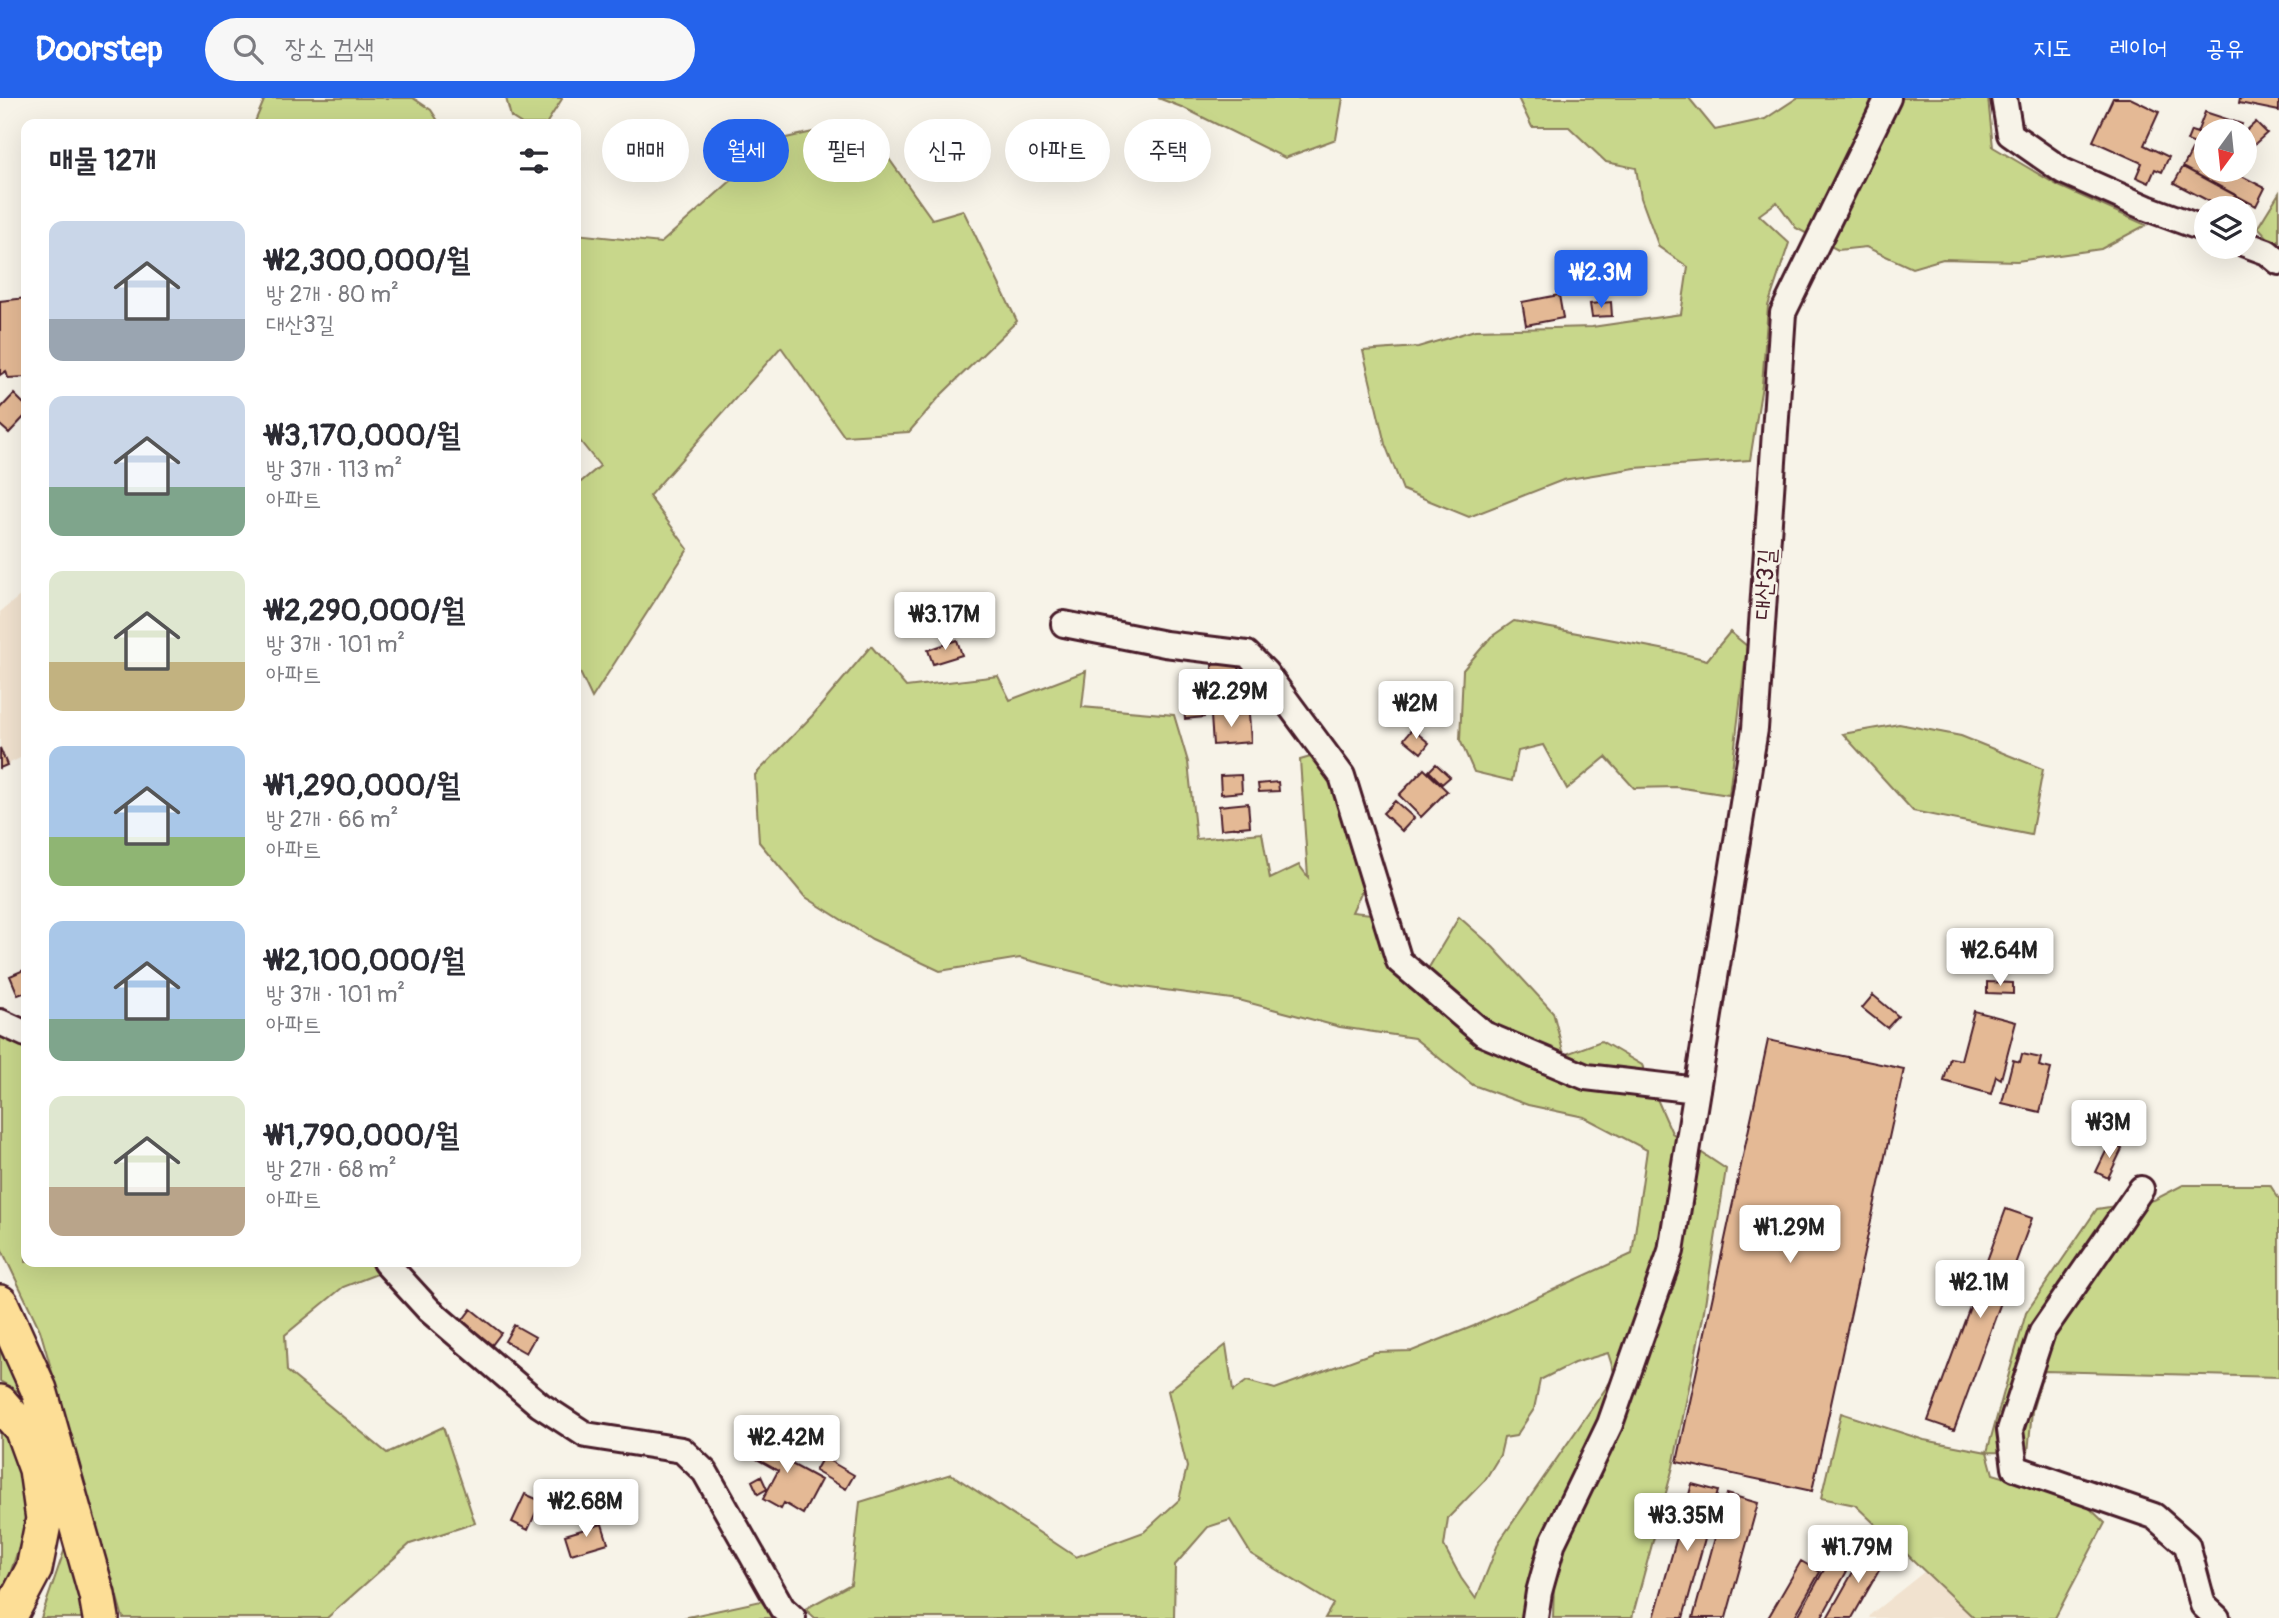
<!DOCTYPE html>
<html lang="ko">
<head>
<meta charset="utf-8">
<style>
  :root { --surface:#fff; --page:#f7f7f7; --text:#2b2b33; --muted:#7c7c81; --accent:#2563eb }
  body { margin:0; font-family:Pangolin,"Poor Story",sans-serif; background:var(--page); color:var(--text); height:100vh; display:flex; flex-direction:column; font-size:26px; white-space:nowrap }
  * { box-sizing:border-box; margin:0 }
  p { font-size:23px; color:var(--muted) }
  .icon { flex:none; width:38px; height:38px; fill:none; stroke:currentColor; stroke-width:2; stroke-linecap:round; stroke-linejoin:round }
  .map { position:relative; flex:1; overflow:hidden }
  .panel { position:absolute; left:21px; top:21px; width:560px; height:1148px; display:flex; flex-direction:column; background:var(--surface); border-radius:14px; box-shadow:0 7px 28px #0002 }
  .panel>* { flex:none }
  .banner { position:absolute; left:602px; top:21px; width:665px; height:63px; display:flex; gap:14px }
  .needle { width:46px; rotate:195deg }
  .tools { position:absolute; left:2194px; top:21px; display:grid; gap:14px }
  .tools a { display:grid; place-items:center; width:63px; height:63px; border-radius:50%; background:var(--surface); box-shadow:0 7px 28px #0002; font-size:35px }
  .price { position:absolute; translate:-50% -60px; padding:0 16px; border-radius:7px; background:#fff; color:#222; font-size:23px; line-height:46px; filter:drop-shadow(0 2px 4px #0008) }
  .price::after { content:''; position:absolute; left:50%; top:42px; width:21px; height:16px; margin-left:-10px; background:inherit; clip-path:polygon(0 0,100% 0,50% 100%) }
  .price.current { background:var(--accent); color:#fff }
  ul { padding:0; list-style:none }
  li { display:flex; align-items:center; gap:21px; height:175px; padding:0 28px }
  li span { display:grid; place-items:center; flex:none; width:196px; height:140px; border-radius:14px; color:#555 }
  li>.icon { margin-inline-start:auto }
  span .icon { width:84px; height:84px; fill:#fffc; stroke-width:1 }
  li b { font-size:30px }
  h2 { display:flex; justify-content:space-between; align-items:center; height:84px; padding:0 28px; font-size:30px }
  .pill { padding:0 24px; border-radius:32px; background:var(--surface); box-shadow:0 7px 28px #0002; font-size:24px; line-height:63px }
  .pill.current { background:var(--accent); color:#fff }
  header { display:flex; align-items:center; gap:42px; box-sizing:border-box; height:98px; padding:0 35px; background:var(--accent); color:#fff }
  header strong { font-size:33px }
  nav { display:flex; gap:38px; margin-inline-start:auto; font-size:24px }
  .search { width:490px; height:63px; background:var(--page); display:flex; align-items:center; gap:18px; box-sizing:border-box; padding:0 24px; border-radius:38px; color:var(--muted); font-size:26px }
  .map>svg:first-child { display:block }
  .built { fill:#f1e2cf }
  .green { fill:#c8d78b; stroke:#897b5b; stroke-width:2; fill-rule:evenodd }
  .building { fill:#e4b995; stroke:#4a1f2b; stroke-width:2 }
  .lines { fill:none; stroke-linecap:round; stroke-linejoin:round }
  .minor-casing { stroke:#4a1f2b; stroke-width:30 }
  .highway-casing { stroke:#4a1f2b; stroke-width:40 }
  .minor { stroke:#f7f3e8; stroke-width:24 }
  .highway { stroke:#fdde96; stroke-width:35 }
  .labels { text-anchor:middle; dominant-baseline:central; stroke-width:5; stroke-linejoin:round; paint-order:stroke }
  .street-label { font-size:24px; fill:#4a1f2b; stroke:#f7f3e8 }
</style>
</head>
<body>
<header>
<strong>Doorstep</strong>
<div class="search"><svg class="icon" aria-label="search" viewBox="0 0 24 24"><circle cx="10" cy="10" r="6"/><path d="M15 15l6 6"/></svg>장소 검색</div>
<nav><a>지도</a><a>레이어</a><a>공유</a></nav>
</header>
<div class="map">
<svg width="2279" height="1520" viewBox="0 0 2279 1520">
  <rect width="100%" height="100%" fill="#f7f3e8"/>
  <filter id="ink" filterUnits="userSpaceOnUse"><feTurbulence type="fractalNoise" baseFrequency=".0143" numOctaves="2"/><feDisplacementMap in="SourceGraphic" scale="14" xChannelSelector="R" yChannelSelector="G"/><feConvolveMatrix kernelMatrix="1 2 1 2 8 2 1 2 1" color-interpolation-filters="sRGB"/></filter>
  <g filter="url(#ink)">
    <path class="built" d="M 26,493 L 26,657 L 0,670 L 0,514 Z
      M 1924,1474 L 1974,1520 L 1869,1520 L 1871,1516 Z"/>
    <path class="green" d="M 265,0 L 413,0 L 431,12 L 440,26 L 254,26 Z
      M 506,0 L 562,0 L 562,1 L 546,26 L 522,26 L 511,19 Z
      M 1158,0 L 1343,0 L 1336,41 L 1285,60 L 1184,10 Z
      M 1518,0 L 1689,0 L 1715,32 L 1765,21 L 1797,0 L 1988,0 L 1993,49 L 2059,88 L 2146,127 L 2101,151 L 2017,163 L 1943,161 L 1912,170 L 1866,149 L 1838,152 L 1796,130 L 1777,104 L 1759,117 L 1789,145 L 1768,208 L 1762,287 L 1750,362 L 1635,370 L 1563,382 L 1469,419 L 1403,392 L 1385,346 L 1363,253 L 1418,249 L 1475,232 L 1592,229 L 1681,216 L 1688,169 L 1659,149 L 1641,100 L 1636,70 L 1606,64 L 1569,29 L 1532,29 Z
      M 862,23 L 932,121 L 963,112 L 1017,223 L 942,296 L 909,334 L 844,338 L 781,249 L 649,398 L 688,451 L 592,600 L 576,566 L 576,388 L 600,368 L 576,338 L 576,136 L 661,145 L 777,42 Z
      M 2279,95 L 2279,152 L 2258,129 Z
      M 1514,523 L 1677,554 L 1707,562 L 1730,534 L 1747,548 L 1729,697 L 1676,689 L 1634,690 L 1606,659 L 1567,691 L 1543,647 L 1518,653 L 1512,683 L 1474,674 L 1460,642 L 1463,572 L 1491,539 Z
      M 871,548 L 906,589 L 998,578 L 1010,602 L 1086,573 L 1082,609 L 1174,617 L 1188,664 L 1196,741 L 1262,735 L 1270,781 L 1299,767 L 1308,779 L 1300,662 L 1314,658 L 1330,684 L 1365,786 L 1352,814 L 1381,817 L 1419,886 L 1459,819 L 1493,849 L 1553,914 L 1564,957 L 1601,943 L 1642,967 L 1672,1035 L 1726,1071 L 1703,1219 L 1673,1369 L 1632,1520 L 1553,1520 L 1554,1485 L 1612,1286 L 1529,1486 L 1529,1520 L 1325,1520 L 1333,1506 L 1251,1456 L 1230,1422 L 1208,1429 L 1175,1467 L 1174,1520 L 815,1520 L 805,1511 L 851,1486 L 860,1404 L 951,1376 L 1076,1459 L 1144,1434 L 1179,1402 L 1187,1369 L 1168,1293 L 1226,1247 L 1233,1293 L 1247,1283 L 1275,1291 L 1375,1254 L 1412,1253 L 1474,1228 L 1632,1156 L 1647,1052 L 1584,1019 L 1528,1007 L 1473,987 L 1414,940 L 1340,929 L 1239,902 L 1127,887 L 1020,860 L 940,873 L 872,841 L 804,798 L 759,744 L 755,677 L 812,618 ZM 1608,1255 L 1615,1277 L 1499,1444 L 1476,1501 L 1461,1480 L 1444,1448 L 1448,1420 L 1485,1382 L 1500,1357 L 1504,1340 L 1516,1338 L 1534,1311 L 1540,1282 L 1574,1265 Z
      M 1899,626 L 1961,638 L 2043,671 L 2031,737 L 1913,713 L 1843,636 Z
      M 0,931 L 26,944 L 26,1164 L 373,1164 L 382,1174 L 343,1189 L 285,1237 L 287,1273 L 387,1355 L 443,1329 L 475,1425 L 410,1446 L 327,1520 L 123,1520 L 40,1232 L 0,1148 Z
      M 2183,1087 L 2270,1087 L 2279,1101 L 2279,1279 L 2044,1273 L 2032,1313 L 2028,1355 L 1987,1354 L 1993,1376 L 2082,1403 L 2105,1425 L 2055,1520 L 1974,1520 L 1855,1407 L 1821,1400 L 1841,1315 L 1924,1342 L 1987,1354 L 2026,1215 L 2097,1111 L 2154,1102 Z
      M 0,1242 L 19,1294 L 0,1283 Z
      M 0,1328 L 11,1336 L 30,1417 L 0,1505 Z
      M 70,1436 L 85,1520 L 41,1520 Z
      M 761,1503 L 776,1520 L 683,1520 Z"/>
    <path class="building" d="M 2113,0 L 2130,0 L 2159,14 L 2144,47 L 2169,59 L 2162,74 L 2155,71 L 2149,85 L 2136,79 L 2142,65 L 2093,43 Z
      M 2240,0 L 2279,0 L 2279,13 L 2239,5 Z
      M 2205,14 L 2242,26 L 2239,33 L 2207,33 L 2207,38 L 2197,35 Z
      M 2256,24 L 2267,35 L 2247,53 L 2245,34 Z
      M 2191,33 L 2207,38 L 2204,49 L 2187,43 Z
      M 2192,52 L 2207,59 L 2207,72 L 2230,72 L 2265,90 L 2256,108 L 2183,69 Z
      M 2183,69 L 2246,103 L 2243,110 L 2222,110 L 2174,85 Z
      M 1559,197 L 1563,220 L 1526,227 L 1522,204 Z
      M 26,200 L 26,279 L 8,280 L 6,273 L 0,277 L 0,203 Z
      M 1611,204 L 1612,218 L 1592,219 L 1590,206 Z
      M 14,296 L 26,308 L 26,317 L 9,335 L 0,327 L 0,311 Z
      M 957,542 L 962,557 L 933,566 L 928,552 Z
      M 1239,565 L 1240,582 L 1213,584 L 1212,567 Z
      M 1191,577 L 1192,591 L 1201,590 L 1204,619 L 1185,621 L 1180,578 Z
      M 1249,616 L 1251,644 L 1213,647 L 1211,618 Z
      M 1412,631 L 1429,645 L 1421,655 L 1404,641 Z
      M 0,650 L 7,667 L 0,670 Z
      M 1436,666 L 1450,679 L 1442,686 L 1429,673 Z
      M 1424,671 L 1447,693 L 1421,719 L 1399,697 Z
      M 1241,677 L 1242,694 L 1221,696 L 1220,678 Z
      M 1278,684 L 1279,693 L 1259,694 L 1258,686 Z
      M 1395,703 L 1414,720 L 1402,733 L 1383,715 Z
      M 1248,705 L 1250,728 L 1221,731 L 1219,708 Z
      M 26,871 L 26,894 L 18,897 L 10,878 Z
      M 1987,884 L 2013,885 L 2013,896 L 1987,895 Z
      M 1873,897 L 1898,918 L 1887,930 L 1862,910 Z
      M 1974,913 L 2016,924 L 2001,981 L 1996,978 L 1991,996 L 1944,983 L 1950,960 L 1961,962 Z
      M 1768,942 L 1904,971 L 1812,1393 L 1677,1364 Z
      M 2022,956 L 2041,960 L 2039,968 L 2051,971 L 2040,1014 L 2002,1005 L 2013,962 L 2020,964 Z
      M 2110,1045 L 2122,1051 L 2108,1080 L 2096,1074 Z
      M 2006,1111 L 2032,1120 L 1954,1332 L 1928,1323 Z
      M 471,1211 L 501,1235 L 492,1247 L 462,1223 Z
      M 514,1227 L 535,1239 L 526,1255 L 505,1243 Z
      M 773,1330 L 797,1343 L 786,1363 L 821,1382 L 803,1416 L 784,1405 L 781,1411 L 763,1401 L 778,1373 L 757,1361 Z
      M 823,1359 L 854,1377 L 846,1391 L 815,1373 Z
      M 761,1378 L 767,1391 L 758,1396 L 752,1383 Z
      M 1692,1386 L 1718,1393 L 1683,1520 L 1654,1520 Z
      M 525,1396 L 541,1403 L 528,1432 L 512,1424 Z
      M 1727,1396 L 1758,1405 L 1726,1520 L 1693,1520 Z
      M 602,1426 L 608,1445 L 571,1456 L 565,1437 Z
      M 1844,1436 L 1862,1446 L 1821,1520 L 1797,1520 Z
      M 1867,1449 L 1886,1460 L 1852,1520 L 1827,1520 Z
      M 1801,1463 L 1820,1474 L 1794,1520 L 1768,1520 Z"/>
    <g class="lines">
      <defs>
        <path id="minor" d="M 2004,0 L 2010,36 L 2063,73 L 2147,110 L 2207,132
          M 2245,146 L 2267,154 L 2279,164
          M 1064,526 L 1165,546 L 1247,556 L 1265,574 L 1342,678 L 1399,863 L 1484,936 L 1586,979 L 1697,992
          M 0,924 L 26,936
          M 2141,1091 L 2042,1234 L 2010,1332 L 2015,1370 L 2154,1418 L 2187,1447 L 2203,1507 L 2217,1520
          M 385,1164 L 429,1212 L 540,1307 L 586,1337 L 682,1352 L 705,1374 L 782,1510 L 793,1520
          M 1535,1520 L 1539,1494 L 1553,1444 L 1610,1326 L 1671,1153 L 1755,631 L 1783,215 L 1888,0"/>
        <path id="highway" d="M 0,1205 L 39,1292 L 97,1497 L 101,1520
          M 0,1305 L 22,1330 L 37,1371 L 44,1421 L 34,1471 L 8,1520"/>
      </defs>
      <use href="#minor" class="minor-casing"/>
      <use href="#highway" class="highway-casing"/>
      <use href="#minor" class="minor"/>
      <use href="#highway" class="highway"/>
    </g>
  </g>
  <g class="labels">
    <g class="street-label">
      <text transform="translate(1765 486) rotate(-86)">대산3길</text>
    </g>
  </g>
</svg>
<div class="tools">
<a><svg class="needle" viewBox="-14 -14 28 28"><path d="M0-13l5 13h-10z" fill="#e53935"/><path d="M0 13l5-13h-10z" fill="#7c7c81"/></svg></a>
<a><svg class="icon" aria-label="layers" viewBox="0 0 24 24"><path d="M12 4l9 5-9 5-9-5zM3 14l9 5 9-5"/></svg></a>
</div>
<b class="price current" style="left:1601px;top:212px">₩2.3M</b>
<b class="price" style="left:945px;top:554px">₩3.17M</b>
<b class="price" style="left:1231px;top:631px">₩2.29M</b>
<b class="price" style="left:1416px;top:643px">₩2M</b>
<b class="price" style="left:2000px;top:890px">₩2.64M</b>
<b class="price" style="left:2109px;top:1062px">₩3M</b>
<b class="price" style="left:1790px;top:1167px">₩1.29M</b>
<b class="price" style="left:1980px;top:1222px">₩2.1M</b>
<b class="price" style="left:787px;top:1377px">₩2.42M</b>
<b class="price" style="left:586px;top:1441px">₩2.68M</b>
<b class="price" style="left:1687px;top:1455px">₩3.35M</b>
<b class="price" style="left:1858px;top:1487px">₩1.79M</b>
<div class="banner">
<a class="pill">매매</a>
<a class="pill current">월세</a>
<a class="pill">필터</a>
<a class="pill">신규</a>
<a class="pill">아파트</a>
<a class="pill">주택</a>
</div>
<section class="panel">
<h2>매물 12개<svg class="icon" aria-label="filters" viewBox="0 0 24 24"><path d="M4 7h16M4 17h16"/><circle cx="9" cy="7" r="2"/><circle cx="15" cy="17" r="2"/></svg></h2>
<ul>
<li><span style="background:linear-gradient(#c9d6e8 70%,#9aa5b1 0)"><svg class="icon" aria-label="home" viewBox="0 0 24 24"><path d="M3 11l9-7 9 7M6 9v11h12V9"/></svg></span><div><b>₩2,300,000/월</b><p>방 2개 · 80 m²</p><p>대산3길</p></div></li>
<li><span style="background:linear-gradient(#c9d6e8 65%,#7fa58c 0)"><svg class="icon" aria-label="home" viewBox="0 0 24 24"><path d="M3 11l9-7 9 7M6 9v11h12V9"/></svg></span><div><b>₩3,170,000/월</b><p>방 3개 · 113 m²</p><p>아파트</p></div></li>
<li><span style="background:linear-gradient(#dfe7d0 65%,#c2b280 0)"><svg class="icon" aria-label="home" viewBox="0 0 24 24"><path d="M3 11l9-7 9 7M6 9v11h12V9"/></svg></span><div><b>₩2,290,000/월</b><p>방 3개 · 101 m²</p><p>아파트</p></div></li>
<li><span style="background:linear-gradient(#a9c7e8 65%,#8fb573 0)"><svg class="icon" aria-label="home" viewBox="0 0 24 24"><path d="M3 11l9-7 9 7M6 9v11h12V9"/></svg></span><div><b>₩1,290,000/월</b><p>방 2개 · 66 m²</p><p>아파트</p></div></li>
<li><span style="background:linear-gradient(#a9c7e8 70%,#7fa58c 0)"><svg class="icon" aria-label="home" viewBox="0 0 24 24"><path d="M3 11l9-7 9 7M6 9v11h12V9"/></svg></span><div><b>₩2,100,000/월</b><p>방 3개 · 101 m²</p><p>아파트</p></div></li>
<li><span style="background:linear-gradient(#dfe7d0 65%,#b9a48a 0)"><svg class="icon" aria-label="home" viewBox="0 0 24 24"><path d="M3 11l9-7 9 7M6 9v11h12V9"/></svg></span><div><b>₩1,790,000/월</b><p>방 2개 · 68 m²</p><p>아파트</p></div></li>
</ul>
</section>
</div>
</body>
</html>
